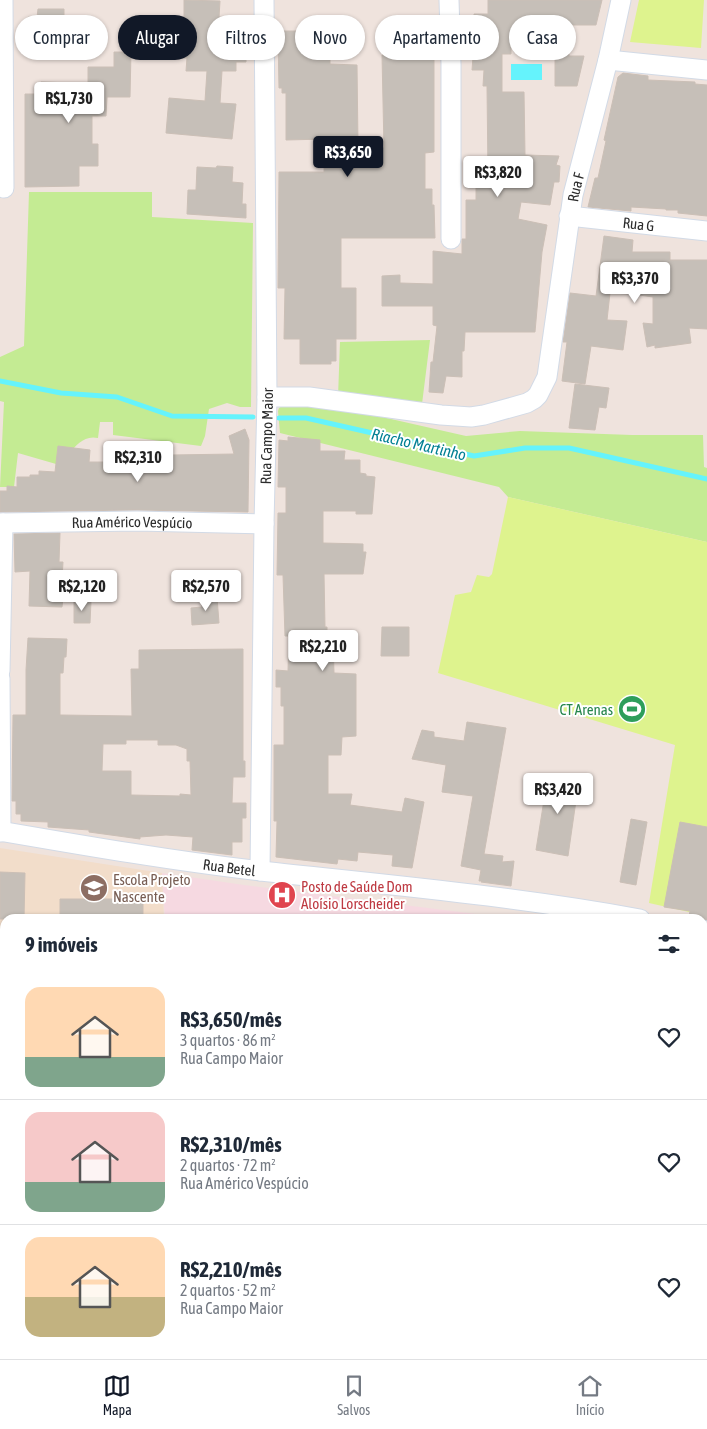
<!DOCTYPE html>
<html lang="pt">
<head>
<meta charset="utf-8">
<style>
  :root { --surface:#fff; --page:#f6f6f7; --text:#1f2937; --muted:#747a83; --line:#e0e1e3; --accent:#111827 }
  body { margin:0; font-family:"Asap Condensed",sans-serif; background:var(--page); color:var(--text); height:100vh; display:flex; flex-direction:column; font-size:19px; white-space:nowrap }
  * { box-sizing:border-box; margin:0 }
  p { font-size:16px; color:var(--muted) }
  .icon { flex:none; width:28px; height:28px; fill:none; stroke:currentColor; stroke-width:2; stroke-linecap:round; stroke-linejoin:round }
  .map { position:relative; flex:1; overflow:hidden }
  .panel { position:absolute; left:0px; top:914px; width:708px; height:446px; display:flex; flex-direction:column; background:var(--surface); border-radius:15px 15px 0 0; box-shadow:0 1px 4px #0004 }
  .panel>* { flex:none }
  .top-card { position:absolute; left:15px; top:15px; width:678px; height:45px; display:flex; gap:10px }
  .price { position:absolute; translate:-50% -42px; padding:0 11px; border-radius:5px; background:#fff; color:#222; font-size:16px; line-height:32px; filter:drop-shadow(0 1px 2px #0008) }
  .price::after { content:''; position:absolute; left:50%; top:30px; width:15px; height:11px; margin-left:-8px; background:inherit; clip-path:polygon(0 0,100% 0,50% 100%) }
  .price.current { background:var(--accent); color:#fff }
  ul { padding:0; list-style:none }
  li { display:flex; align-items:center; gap:15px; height:125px; padding:0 25px }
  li+li { border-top:1px solid var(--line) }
  li span { display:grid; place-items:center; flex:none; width:140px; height:100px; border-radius:15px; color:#555 }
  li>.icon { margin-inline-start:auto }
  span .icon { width:60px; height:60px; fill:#fffc; stroke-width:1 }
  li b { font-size:21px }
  h2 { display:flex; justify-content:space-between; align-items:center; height:60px; padding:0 25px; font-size:21px }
  .tag { padding:0 18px; border-radius:22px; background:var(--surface); box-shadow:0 1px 4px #0004; font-size:18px; line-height:45px }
  .tag.current { background:var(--accent); color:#fff }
  .dock { display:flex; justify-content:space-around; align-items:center; height:70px; border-top:1px solid var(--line); background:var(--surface); font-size:14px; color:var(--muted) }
  .dock a { display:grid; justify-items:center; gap:2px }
  .dock .current { color:var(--accent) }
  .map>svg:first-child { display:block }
  .education { fill:#f2ddca }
  .medical { fill:#f6d9e1 }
  .green { fill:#c4eb93 }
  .pitch { fill:#def38e }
  .water { fill:#65f3fc }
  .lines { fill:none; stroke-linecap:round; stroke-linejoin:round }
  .stream { stroke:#65f3fc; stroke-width:5 }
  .building { fill:#c6bfb8; stroke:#cbbfb6; fill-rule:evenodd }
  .minor-casing { stroke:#d2dae6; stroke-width:21 }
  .minor { stroke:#fff; stroke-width:19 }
  .labels { text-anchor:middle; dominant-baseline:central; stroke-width:4; stroke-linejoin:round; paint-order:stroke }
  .street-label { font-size:15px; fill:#2c2c2c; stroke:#fff }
  .leisure-label { font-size:15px; fill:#27864d; stroke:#fff; text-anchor:end }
  .education-label { font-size:15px; fill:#785e54; stroke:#fff; text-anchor:start }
  .health-label { font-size:15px; fill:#be3a42; stroke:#fff; text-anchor:start }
  .water-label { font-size:16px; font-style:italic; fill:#038094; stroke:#fff }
</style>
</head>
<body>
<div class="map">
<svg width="707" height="1359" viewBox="0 0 707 1359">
  <rect width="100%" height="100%" fill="#efe3dd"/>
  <path class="education" d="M 0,848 L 162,873 L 164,919 L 5,919 L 5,1355 L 702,1355 L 703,949 L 707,950 L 707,1359 L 0,1359 Z"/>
  <path class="medical" d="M 162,873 L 244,885 L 515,919 L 165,919 Z"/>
  <path class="green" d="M 29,192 L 152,192 L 152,217 L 253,223 L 251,407 L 240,407 L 227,403 L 209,409 L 205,436 L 201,446 L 113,435 L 113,422 L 100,422 L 98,438 C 84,435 77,445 68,454 C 64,458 60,461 56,464 L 18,453 L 14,487 L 0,487 L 4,402 L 0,401 L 0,357 L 24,346 Z
    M 430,340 L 422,404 L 338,397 L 340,342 Z
    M 285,404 L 338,407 L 466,436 L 520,431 L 632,435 L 703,435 L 704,467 L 707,468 L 707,542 L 508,497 L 499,487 L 280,433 L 278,411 L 279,408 Z"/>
  <path class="pitch" d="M 639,0 L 704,0 L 701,48 L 630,42 Z
    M 508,497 L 707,542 L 707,864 L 697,871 L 689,912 L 649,903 L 675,745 L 438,673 L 455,595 L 471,592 L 477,575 L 489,577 L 492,574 Z
    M 100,1355 L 243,1355 L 231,1359 L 101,1359 Z"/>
  <path class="water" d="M 511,64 L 542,64 L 542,80 L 511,80 Z"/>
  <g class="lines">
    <path class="stream" d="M 0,381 L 61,393 L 117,397 L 172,416 L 253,417
      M 279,418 L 306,418 L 474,456 L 525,448 L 569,448 L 707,479"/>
  </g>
  <path class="building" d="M 184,0 L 220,1 L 219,17 L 243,17 L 243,35 L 246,35 L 246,62 L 236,62 L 236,71 L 222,71 L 220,103 L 236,104 L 232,139 L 166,133 L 169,98 L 205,101 L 207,71 L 186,71 L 187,58 L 184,58 Z
    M 488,0 L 602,0 L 596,25 L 569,25 L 569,56 L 584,56 L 577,86 L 555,86 L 555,54 L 552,54 L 552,30 L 511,30 L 511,54 L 502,54 L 502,92 L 524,92 L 525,155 L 559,156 L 556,165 L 560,166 L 559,182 L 554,182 L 550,205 L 521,202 L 518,219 L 547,225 L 542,252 L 535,332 L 465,332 L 464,351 L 462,351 L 462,377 L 446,376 L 443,393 L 429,392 L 431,362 L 433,362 L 437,326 L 433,325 L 433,306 L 382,306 L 382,276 L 400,275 L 400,283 L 433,284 L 433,251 L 462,254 L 462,239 L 466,239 L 466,200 L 476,200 L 476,174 L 488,174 L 487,86 L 483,86 L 484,70 L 472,70 L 473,57 L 474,57 L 474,14 L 488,14 Z
    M 38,9 L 64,9 L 64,17 L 72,17 L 72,36 L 28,35 L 28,17 L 37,17 Z
    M 395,30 L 434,30 L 434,152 L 425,153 L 425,189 L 432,189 L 432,205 L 434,205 L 435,238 L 341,238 L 341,288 L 356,288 L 356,339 L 336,339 L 336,361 L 331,361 L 331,364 L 300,364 L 300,339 L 284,339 L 285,288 L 278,288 L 279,172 L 324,172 L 325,139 L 286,140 L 286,93 L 282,93 L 282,88 L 279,88 L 278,38 L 283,39 L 283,31 L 322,31 L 322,36 L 328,36 L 328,47 L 330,47 L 330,64 L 357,65 L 358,146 L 384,148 L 382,55 L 395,56 Z
    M 114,52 L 131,52 L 130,97 L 107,97 L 106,116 L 92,116 L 92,144 L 98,144 L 98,166 L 79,166 L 79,186 L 25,187 L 25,94 L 41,94 L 41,82 L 74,83 L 88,86 L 88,67 L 114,67 Z
    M 623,73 L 648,76 L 648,80 L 695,82 L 695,84 L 707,85 L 707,216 L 678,213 L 678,210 L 666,210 L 666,209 L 631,207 L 631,211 L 588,207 L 595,178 L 598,178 L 606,141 L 604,140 L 618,77 Z
    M 217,166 L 233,167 L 232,182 L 243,183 L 242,204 L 246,204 L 246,218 L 187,214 L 188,190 L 196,190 L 197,167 L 216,168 Z
    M 604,236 L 633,240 L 632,252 L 670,252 L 670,260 L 707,260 L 707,329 L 689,328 L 691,343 L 655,348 L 655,345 L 647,347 L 643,323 L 653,324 L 653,297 L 639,295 L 634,270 L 631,294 L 610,293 L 607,320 L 627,321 L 623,350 L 591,346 L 585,384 L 562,381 L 567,342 L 563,342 L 570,293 L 596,296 Z
    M 575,384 L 609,388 L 606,408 L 599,407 L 595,430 L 569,428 Z
    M 245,429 L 249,440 L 248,512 L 137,510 L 0,512 L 0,491 L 7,491 L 7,486 L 17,487 L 17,477 L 30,477 L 30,475 L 39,475 L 39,471 L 55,472 L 58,446 L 90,450 L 89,462 L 103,462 L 103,470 L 132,473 L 132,454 L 147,454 L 148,452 L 172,451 L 172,455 L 234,454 L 229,436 Z
    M 288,437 L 320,440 L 320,451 L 345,451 L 344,460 L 360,460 L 360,473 L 366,474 L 366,476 L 375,477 L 372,514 L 356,514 L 356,511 L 323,511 L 323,543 L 363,544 L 363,552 L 366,552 L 363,574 L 324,574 L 325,627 L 327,627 L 327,640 L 333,640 L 334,673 L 356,674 L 356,736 L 342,737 L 341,755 L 328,755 L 328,794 L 352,794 L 350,805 L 402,812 L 405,798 L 424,802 L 412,868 L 392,866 L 393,855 L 358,852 L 357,861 L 338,859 L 337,864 L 276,857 L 277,821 L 274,821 L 274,745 L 284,745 L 284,706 L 281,706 L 281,687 L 276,687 L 276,670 L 288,671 L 289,636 L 285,636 L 283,575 L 277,575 L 278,513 L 286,513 L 286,487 L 278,487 L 279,440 L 288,441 Z
    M 60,533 L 59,562 L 63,562 L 62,579 L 65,579 L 62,607 L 29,606 L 30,571 L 15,572 L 14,534 Z
    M 217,597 L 219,623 L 192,625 L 191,608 L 202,607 L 201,598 Z
    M 91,601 L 90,623 L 74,623 L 74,602 Z
    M 382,627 L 409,627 L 409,656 L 381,656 Z
    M 28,638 L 67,639 L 66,657 L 64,657 L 63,673 L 60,673 L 60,715 L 132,716 L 131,669 L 139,669 L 139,650 L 243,649 L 243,761 L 245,761 L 245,777 L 233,777 L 232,803 L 246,803 L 246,818 L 242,818 L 242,842 L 232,842 L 232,855 L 192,850 L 193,837 L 166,835 L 140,837 L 140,839 L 89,832 L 89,830 L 48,827 L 48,822 L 21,821 L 21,814 L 16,814 L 16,801 L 12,801 L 13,715 L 26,715 L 26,670 ZM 126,740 L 158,740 L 158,745 L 176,745 L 187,749 L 187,761 L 190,761 L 191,795 L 180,794 L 180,796 L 131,795 L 131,771 L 102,771 L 103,744 L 126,744 Z
    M 467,722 L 506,728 L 484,854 L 503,856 L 502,862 L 514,861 L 511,886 L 481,882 L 482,881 L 479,881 L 481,870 L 461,866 L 473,796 L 442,792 L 446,765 L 412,759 L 422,730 L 434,732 L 434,737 L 464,741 Z
    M 548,775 L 579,780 L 568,856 L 536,850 Z
    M 631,819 L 647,822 L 636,885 L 620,882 Z
    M 680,822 L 707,827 L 707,920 L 689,916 L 690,911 L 664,907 Z
    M 0,872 L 25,873 L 24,919 L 0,919 Z
    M 60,899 L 143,899 L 143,919 L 60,919 Z"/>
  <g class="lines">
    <defs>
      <g id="minor">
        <path d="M 3,0 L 4,188"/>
        <path d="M 449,0 L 451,64 L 451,239"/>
        <path d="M 608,60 L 707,70"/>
        <path id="s1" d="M 569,216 L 707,231"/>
        <path id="s2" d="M 267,397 L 309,397 L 441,415 L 471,417 L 484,415 L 527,403 L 534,399 L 538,395 L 547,377 L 573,195 L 608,60 L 621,0"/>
        <path id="s3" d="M 0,523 L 137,521 L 264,524"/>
        <path d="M 0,671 L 3,523"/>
        <path d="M 0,678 L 1,832"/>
        <path id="s4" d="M 0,831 C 87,846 174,861 261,871 C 388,885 515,896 640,919"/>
        <path id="s5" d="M 260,871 L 264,524 L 267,397 L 264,0"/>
        <path d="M 702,930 L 707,931"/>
      </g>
    </defs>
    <use href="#minor" class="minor-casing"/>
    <use href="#minor" class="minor"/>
  </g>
  <defs>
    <symbol id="stadium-disc" viewBox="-11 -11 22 22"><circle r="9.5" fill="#2e9e5b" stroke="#fff"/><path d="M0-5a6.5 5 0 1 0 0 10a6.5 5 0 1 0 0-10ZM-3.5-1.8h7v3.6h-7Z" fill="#fff"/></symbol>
    <symbol id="school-disc" viewBox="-11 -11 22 22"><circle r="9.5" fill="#8d6e63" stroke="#fff"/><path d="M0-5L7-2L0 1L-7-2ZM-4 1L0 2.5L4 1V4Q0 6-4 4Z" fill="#fff"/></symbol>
    <symbol id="hospital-disc" viewBox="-11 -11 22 22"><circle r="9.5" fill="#e0444e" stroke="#fff"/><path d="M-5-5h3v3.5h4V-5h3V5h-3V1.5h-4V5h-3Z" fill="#fff"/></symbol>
  </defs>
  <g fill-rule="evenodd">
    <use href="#stadium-disc" x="616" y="693" width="32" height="32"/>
    <use href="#school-disc" x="78" y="872" width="32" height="32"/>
    <use href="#hospital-disc" x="266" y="879" width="32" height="32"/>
  </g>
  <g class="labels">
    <g class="street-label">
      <text stroke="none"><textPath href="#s2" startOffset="489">Rua F</textPath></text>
      <text stroke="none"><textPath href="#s1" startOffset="70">Rua G</textPath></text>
      <text stroke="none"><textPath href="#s5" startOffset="435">Rua Campo Maior</textPath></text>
      <text stroke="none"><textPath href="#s3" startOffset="132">Rua Américo Vespúcio</textPath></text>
      <text stroke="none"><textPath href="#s4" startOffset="232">Rua Betel</textPath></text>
    </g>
    <g class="leisure-label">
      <text x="613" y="709">CT Arenas</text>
    </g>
    <g class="education-label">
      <text x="113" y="879">Escola Projeto<tspan x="113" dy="17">Nascente</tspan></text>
    </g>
    <g class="health-label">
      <text x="301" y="886">Posto de Saúde Dom<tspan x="301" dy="17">Aloísio Lorscheider</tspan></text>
    </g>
    <g class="water-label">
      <text transform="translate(419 444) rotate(13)">Riacho Martinho</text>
    </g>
  </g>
</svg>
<b class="price" style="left:69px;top:124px">R$1,730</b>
<b class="price current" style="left:348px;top:178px">R$3,650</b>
<b class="price" style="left:498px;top:198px">R$3,820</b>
<b class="price" style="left:635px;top:304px">R$3,370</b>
<b class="price" style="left:138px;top:483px">R$2,310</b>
<b class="price" style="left:82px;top:612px">R$2,120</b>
<b class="price" style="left:206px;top:612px">R$2,570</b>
<b class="price" style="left:323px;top:672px">R$2,210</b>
<b class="price" style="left:558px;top:815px">R$3,420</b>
<div class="top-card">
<a class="tag">Comprar</a>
<a class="tag current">Alugar</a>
<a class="tag">Filtros</a>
<a class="tag">Novo</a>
<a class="tag">Apartamento</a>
<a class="tag">Casa</a>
</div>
<section class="panel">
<h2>9 imóveis<svg class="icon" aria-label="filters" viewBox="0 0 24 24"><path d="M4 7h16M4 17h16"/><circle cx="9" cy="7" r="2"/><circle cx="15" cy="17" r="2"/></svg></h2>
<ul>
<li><span style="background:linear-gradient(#ffd9b3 70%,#7fa58c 0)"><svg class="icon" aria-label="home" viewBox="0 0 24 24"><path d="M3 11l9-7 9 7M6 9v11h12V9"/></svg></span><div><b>R$3,650/mês</b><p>3 quartos · 86 m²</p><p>Rua Campo Maior</p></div><svg class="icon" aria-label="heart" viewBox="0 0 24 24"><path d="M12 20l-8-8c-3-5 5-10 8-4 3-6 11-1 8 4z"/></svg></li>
<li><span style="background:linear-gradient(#f6c9c9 70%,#7fa58c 0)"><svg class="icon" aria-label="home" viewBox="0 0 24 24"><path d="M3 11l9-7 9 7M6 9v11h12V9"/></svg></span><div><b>R$2,310/mês</b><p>2 quartos · 72 m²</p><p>Rua Américo Vespúcio</p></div><svg class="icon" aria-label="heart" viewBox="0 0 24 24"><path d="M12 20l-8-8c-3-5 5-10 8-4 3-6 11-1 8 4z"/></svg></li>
<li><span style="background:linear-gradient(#ffd9b3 60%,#c2b280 0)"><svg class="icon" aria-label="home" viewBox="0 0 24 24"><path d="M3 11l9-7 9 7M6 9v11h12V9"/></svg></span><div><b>R$2,210/mês</b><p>2 quartos · 52 m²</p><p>Rua Campo Maior</p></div><svg class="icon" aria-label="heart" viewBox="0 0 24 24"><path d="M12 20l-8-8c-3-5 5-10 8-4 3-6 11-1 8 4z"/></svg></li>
</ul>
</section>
</div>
<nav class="dock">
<a class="current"><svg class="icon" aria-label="map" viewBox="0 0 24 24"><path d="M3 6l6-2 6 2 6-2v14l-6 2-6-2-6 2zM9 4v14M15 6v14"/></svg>Mapa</a>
<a><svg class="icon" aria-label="saved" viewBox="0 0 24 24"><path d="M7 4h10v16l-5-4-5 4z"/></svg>Salvos</a>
<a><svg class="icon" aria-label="home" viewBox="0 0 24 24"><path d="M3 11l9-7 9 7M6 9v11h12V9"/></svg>Início</a>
</nav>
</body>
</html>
